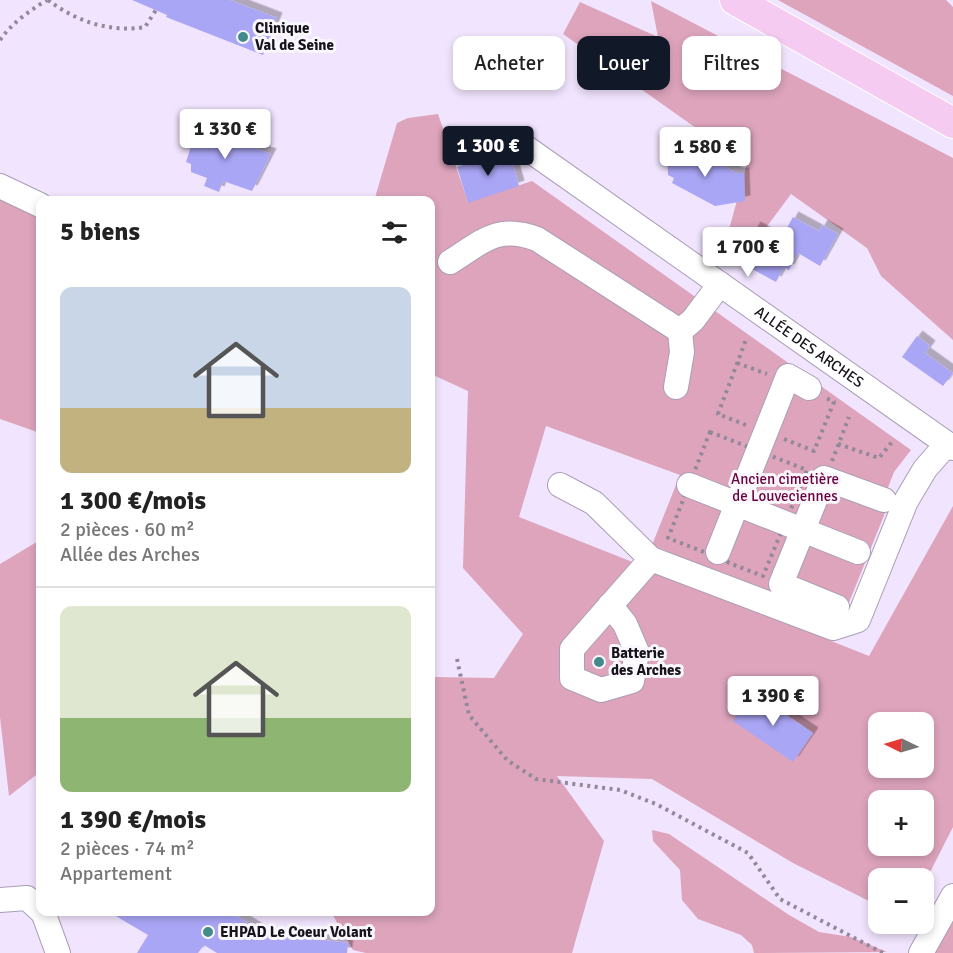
<!DOCTYPE html>
<html lang="fr">
<head>
<meta charset="utf-8">
<style>
  :root { --surface:#fff; --page:#f2f2f2; --text:#222; --muted:#767676; --line:#e0e0e0; --accent:#111827 }
  body { margin:0; font-family:Signika,sans-serif; background:var(--page); color:var(--text); height:100vh; display:flex; flex-direction:column; font-size:22px; white-space:nowrap }
  * { box-sizing:border-box; margin:0 }
  p { font-size:20px; color:var(--muted) }
  .icon { flex:none; width:33px; height:33px; fill:none; stroke:currentColor; stroke-width:2; stroke-linecap:round; stroke-linejoin:round }
  .map { position:relative; flex:1; overflow:hidden }
  .panel { position:absolute; left:36px; top:196px; width:399px; height:720px; display:flex; flex-direction:column; background:var(--surface); border-radius:12px; box-shadow:0 3px 9px #0003 }
  .panel>* { flex:none }
  .banner { position:absolute; left:453px; top:36px; width:410px; height:54px; display:flex; gap:12px }
  .needle { width:39px; rotate:275deg }
  .tools { position:absolute; left:868px; top:712px; display:grid; gap:12px }
  .tools a { display:grid; place-items:center; width:66px; height:66px; border-radius:12px; background:var(--surface); box-shadow:0 3px 9px #0003; font-size:30px }
  .price { position:absolute; translate:-50% -51px; padding:0 14px; border-radius:6px; background:#fff; color:#222; font-size:20px; line-height:39px; filter:drop-shadow(0 2px 3px #0008) }
  .price::after { content:''; position:absolute; left:50%; top:36px; width:18px; height:14px; margin-left:-9px; background:inherit; clip-path:polygon(0 0,100% 0,50% 100%) }
  .price.on { background:var(--accent); color:#fff }
  ul { padding:0; list-style:none }
  li { display:grid; align-content:center; gap:12px; height:318px; padding:0 24px }
  li+li { border-top:2px solid var(--line) }
  li span { display:grid; place-items:center; height:186px; border-radius:12px; color:#555 }
  li>.icon { margin-inline-start:auto }
  span .icon { width:108px; height:108px; fill:#fffc; stroke-width:1 }
  li b { font-size:26px }
  h2 { display:flex; justify-content:space-between; align-items:center; height:72px; padding:0 24px; font-size:26px }
  .chip { padding:0 21px; border-radius:12px; background:var(--surface); box-shadow:0 3px 9px #0003; font-size:21px; line-height:54px }
  .chip.on { background:var(--accent); color:#fff }
  .map>svg:first-child { display:block }
  .green { fill:#dda4bb; fill-rule:evenodd }
  .building { fill:#aaa6f6; filter:url(#shadow) }
  .lines { fill:none; stroke-linecap:round; stroke-linejoin:round }
  .minor-casing { stroke:#aa9eb6; stroke-width:26 }
  .major-casing { stroke:#fff; stroke-width:32 }
  .path { stroke:#91889a; stroke-width:4; stroke-dasharray:3 4.5; stroke-linecap:butt }
  .minor { stroke:#fff; stroke-width:24 }
  .major { stroke:#f5cbf1; stroke-width:30 }
  .poi-dot { fill:#438b8b; stroke:#f9f6fc; stroke-width:2 }
  .labels { text-anchor:middle; dominant-baseline:central; stroke-width:6; stroke-linejoin:round; paint-order:stroke }
  .poi-label { font-size:15px; font-weight:bold; fill:#17121b; stroke:#f9f6fc; text-anchor:start }
  .street-label { font-size:15px; fill:#17121b; stroke:#f9f6fc }
  .park-label { font-size:15px; fill:#6b003f; stroke:#f9f6fc }
</style>
</head>
<body>
<div class="map">
<svg width="953" height="953" viewBox="0 0 953 953">
  <defs>
    <filter id="shadow"><feDropShadow dx="5.5" dy="-5.5" stdDeviation="0" flood-color="#0004"/></filter>
  </defs>
  <rect width="100%" height="100%" fill="#f1e4fe"/>
  <path class="green" d="M 778,0 L 946,0 L 953,7 L 953,96 Z
    M 651,1 L 953,158 L 953,340 L 881,276 L 867,248 L 791,194 L 739,264 L 722,255 L 747,164 L 563,34 L 580,2 L 658,37 Z
    M 438,114 L 468,202 L 532,181 L 911,450 L 894,472 L 887,490 L 893,493 L 846,610 L 827,618 L 652,545 L 680,475 L 546,426 L 519,517 L 869,656 L 953,506 L 953,827 L 924,884 L 924,879 L 879,879 L 879,906 L 793,863 L 652,779 L 557,776 L 604,841 L 572,953 L 366,953 L 353,950 L 331,912 L 430,912 L 431,677 L 494,678 L 523,634 L 463,568 L 468,391 L 431,374 L 430,201 L 374,201 L 397,123 L 408,118 ZM 879,723 L 924,723 L 924,768 L 879,768 ZM 879,801 L 924,801 L 924,846 L 879,846 Z
    M 0,195 L 40,215 L 40,433 L 0,419 Z
    M 40,540 L 40,772 L 9,796 L 0,717 L 0,564 Z
    M 652,830 L 669,834 L 789,915 L 819,932 L 851,937 L 887,952 L 754,953 L 752,945 L 741,935 L 698,919 L 682,900 L 680,870 L 653,841 Z
    M 953,915 L 953,953 L 932,953 Z"/>
  <path class="building" d="M 132,0 L 230,0 L 277,18 L 263,55 L 166,17 L 167,15 Z
    M 201,125 L 238,138 L 237,142 L 271,154 L 252,191 L 223,181 L 219,192 L 204,186 L 207,178 L 191,172 L 191,164 L 186,162 L 194,137 L 196,138 Z
    M 680,144 L 737,173 L 744,173 L 745,201 L 715,206 L 672,183 L 674,178 L 668,175 L 667,150 L 673,153 Z
    M 508,151 L 510,154 L 519,186 L 468,203 L 457,167 Z
    M 793,217 L 819,231 L 822,225 L 838,234 L 820,266 L 798,253 L 789,270 L 784,267 L 776,282 L 736,260 L 755,227 L 780,240 Z
    M 917,336 L 930,346 L 925,353 L 953,373 L 943,386 L 902,357 Z
    M 753,692 L 813,733 L 793,762 L 733,721 Z
    M 109,912 L 230,912 L 264,933 L 348,943 L 347,953 L 217,953 L 204,945 L 198,953 L 137,953 L 148,935 Z"/>
  <g class="lines">
    <defs>
      <g id="minor">
        <path id="s1" d="M 518,142 L 953,448"/>
        <path d="M 0,186 L 40,205"/>
        <path d="M 450,262 C 482,242 497,224 537,239 L 680,331 L 693,320 L 720,284"/>
        <path d="M 676,387 L 682,352 L 680,331"/>
        <path d="M 560,485 L 594,503 L 651,559 L 572,649 L 572,678 L 601,690 L 632,681 L 637,652 L 625,624 L 610,605"/>
        <path d="M 689,485 L 858,552"/>
        <path d="M 718,552 L 788,376 L 809,388"/>
        <path d="M 651,559 L 833,628 L 858,620 L 906,501 L 925,469 L 947,444"/>
        <path d="M 837,607 L 781,584 L 824,478 L 884,500"/>
        <path d="M 0,900 L 27,898 L 40,910"/>
        <path d="M 43,912 L 58,953"/>
        <path d="M 921,953 L 953,896"/>
      </g>
      <path id="major" d="M 735,0 L 953,123"/>
    </defs>
    <use href="#minor" class="minor-casing"/>
    <use href="#major" class="major-casing"/>
    <path class="path" d="M 48,0 C 75,21 111,33 145,27 L 156,10
      M 0,40 C 12,23 29,11 47,0
      M 737,363 L 767,374
      M 746,425 L 718,414 L 747,337
      M 710,432 L 807,470 L 763,576 L 729,563 L 718,552 L 704,552 L 668,538 Z
      M 784,439 L 814,451 L 834,402 L 826,398
      M 838,444 L 879,458 L 892,442
      M 832,461 L 849,417
      M 457,659 L 469,715 L 507,760 L 536,779 L 620,790 L 656,804 L 748,853 L 780,899 L 883,953"/>
    <use href="#minor" class="minor"/>
    <use href="#major" class="major"/>
  </g>
  <g class="poi-dot">
    <circle cx="243" cy="37" r="6"/>
    <circle cx="599" cy="662" r="6"/>
    <circle cx="208" cy="932" r="6"/>
  </g>
  <g class="labels">
    <g class="poi-label">
      <text x="255" y="28">Clinique<tspan x="255" dy="17">Val de Seine</tspan></text>
      <text x="611" y="653">Batterie<tspan x="611" dy="17">des Arches</tspan></text>
      <text x="220" y="932">EHPAD Le Coeur Volant</text>
    </g>
    <g class="street-label">
      <text stroke="none"><textPath href="#s1" startOffset="356">ALLÉE DES ARCHES</textPath></text>
    </g>
    <g class="park-label">
      <text x="785" y="479">Ancien cimetière<tspan x="785" dy="17">de Louveciennes</tspan></text>
    </g>
  </g>
</svg>
<div class="tools">
<a><svg class="needle" viewBox="-14 -14 28 28"><path d="M0-13l5 13h-10z" fill="#e53935"/><path d="M0 13l5-13h-10z" fill="#767676"/></svg></a>
<a>+</a>
<a>−</a>
</div>
<b class="price" style="left:225px;top:160px">1 330 €</b>
<b class="price on" style="left:488px;top:177px">1 300 €</b>
<b class="price" style="left:705px;top:178px">1 580 €</b>
<b class="price" style="left:748px;top:278px">1 700 €</b>
<b class="price" style="left:773px;top:727px">1 390 €</b>
<div class="banner">
<a class="chip">Acheter</a>
<a class="chip on">Louer</a>
<a class="chip">Filtres</a>
</div>
<section class="panel">
<h2>5 biens<svg class="icon" aria-label="filters" viewBox="0 0 24 24"><path d="M4 7h16M4 17h16"/><circle cx="9" cy="7" r="2"/><circle cx="15" cy="17" r="2"/></svg></h2>
<ul>
<li><span style="background:linear-gradient(#c9d6e8 65%,#c2b280 0)"><svg class="icon" aria-label="home" viewBox="0 0 24 24"><path d="M3 11l9-7 9 7M6 9v11h12V9"/></svg></span><div><b>1 300 €/mois</b><p>2 pièces · 60 m²</p><p>Allée des Arches</p></div></li>
<li><span style="background:linear-gradient(#dfe7d0 60%,#8fb573 0)"><svg class="icon" aria-label="home" viewBox="0 0 24 24"><path d="M3 11l9-7 9 7M6 9v11h12V9"/></svg></span><div><b>1 390 €/mois</b><p>2 pièces · 74 m²</p><p>Appartement</p></div></li>
</ul>
</section>
</div>
</body>
</html>
